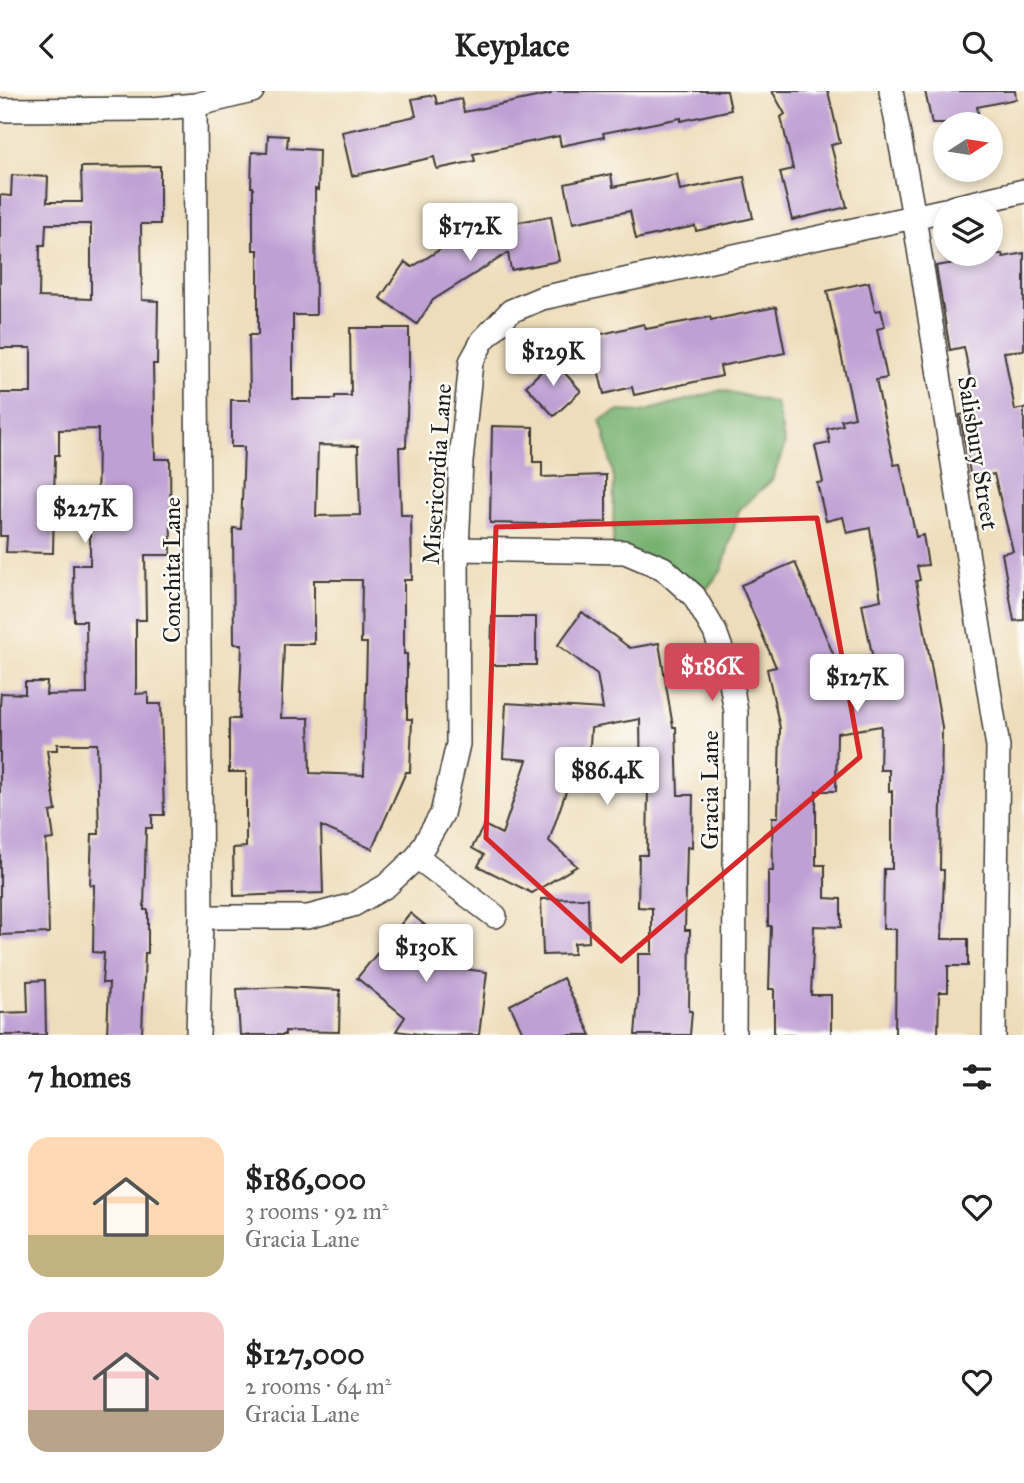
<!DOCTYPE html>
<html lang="en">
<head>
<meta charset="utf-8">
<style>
  :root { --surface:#fff; --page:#f2f2f2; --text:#222; --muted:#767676; --accent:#d1495b }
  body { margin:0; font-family:"IM FELL Great Primer",serif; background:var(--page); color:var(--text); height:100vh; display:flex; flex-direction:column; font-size:26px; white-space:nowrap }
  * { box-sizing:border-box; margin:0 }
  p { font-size:23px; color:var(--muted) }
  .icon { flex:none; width:38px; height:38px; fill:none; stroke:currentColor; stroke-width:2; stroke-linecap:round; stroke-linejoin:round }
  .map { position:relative; height:944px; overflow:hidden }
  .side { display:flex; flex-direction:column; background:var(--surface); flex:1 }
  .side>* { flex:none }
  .needle { width:46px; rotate:78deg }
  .fabs { position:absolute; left:933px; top:21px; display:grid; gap:14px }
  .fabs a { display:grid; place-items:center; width:70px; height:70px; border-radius:50%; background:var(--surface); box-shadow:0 4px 10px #0003; font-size:35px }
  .price { position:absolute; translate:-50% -60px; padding:0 16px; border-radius:7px; background:#fff; color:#222; font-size:23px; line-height:46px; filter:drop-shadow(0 2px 4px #0008) }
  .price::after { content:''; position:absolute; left:50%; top:42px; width:21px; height:16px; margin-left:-10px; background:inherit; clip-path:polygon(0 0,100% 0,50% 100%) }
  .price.on { background:var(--accent); color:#fff }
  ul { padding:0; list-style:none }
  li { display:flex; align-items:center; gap:21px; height:175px; padding:0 28px }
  li span { display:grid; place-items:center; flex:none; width:196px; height:140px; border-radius:21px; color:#555 }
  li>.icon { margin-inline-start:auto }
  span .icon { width:84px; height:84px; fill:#fffc; stroke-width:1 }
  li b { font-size:30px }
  h2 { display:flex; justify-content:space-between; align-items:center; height:84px; padding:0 28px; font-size:30px }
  header { display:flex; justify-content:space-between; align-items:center; height:91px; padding:0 28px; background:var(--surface); font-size:32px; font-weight:700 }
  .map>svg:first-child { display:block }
  .forest { fill:#78b271; stroke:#4a6746; stroke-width:2 }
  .building { fill:#bfa0d4; fill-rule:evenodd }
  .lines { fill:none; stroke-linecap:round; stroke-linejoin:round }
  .minor-casing { stroke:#3c3934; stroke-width:26 }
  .minor { stroke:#fff; stroke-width:23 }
  .marked { fill:none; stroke:#d62828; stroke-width:5; stroke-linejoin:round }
  .labels { text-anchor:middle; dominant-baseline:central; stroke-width:5; stroke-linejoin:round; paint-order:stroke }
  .street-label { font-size:24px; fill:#1c1c1c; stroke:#fdfcf7 }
</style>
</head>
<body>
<header><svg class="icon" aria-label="back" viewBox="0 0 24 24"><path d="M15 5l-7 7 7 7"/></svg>Keyplace<svg class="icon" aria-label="search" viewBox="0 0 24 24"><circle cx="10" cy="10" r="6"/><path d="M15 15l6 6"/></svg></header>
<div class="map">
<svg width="1024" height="944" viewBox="0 0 1024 944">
  <rect width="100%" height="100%" fill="#fdfcf7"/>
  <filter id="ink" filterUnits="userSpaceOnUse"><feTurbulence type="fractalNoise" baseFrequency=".0143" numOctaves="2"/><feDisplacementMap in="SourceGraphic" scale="14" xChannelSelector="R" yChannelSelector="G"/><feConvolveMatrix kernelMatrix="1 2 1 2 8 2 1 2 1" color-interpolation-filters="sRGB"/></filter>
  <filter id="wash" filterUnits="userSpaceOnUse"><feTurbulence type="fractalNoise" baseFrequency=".00686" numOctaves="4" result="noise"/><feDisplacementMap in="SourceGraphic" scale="28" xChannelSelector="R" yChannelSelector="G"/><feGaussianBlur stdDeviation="1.57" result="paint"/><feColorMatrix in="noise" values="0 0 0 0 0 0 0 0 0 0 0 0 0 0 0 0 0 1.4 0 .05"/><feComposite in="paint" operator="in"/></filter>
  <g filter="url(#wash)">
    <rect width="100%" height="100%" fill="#eeddba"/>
    <path class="forest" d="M 722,299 L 776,312 L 785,354 L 772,389 L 739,419 L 722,479 L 700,506 L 613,454 L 614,387 L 605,345 L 600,329 L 617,320 L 642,321 Z"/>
    <g id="blocks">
      <path class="building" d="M 550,0 L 727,0 L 731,19 L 681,30 L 681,27 L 603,42 L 604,46 L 561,55 L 559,45 L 473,63 L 475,70 L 437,78 L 434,66 L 352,85 L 342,41 L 416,25 L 412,8 L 435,4 L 437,13 L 461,8 L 464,21 L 551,3 Z
        M 772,0 L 828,0 L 840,52 L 831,54 L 847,116 L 792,129 L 780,81 L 793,78 L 781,26 L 785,23 Z
        M 925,0 L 1015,0 L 1016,8 L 977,16 L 980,33 L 932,33 Z
        M 268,44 L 288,45 L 287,57 L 319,59 L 318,99 L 315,98 L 316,224 L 293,224 L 293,308 L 335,308 L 335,305 L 351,305 L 350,237 L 409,237 L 409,293 L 408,293 L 406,356 L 399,356 L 401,424 L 411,424 L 412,489 L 404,489 L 404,563 L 407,563 L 407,628 L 412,628 L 410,681 L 406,681 L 372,758 L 321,735 L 323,802 L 234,805 L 233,757 L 246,756 L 246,681 L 229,681 L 229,628 L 239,628 L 242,553 L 234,553 L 233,437 L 241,438 L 244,356 L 231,356 L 231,309 L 250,309 L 249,244 L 258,244 L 258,159 L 253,159 L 253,96 L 251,96 L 252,61 L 267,62 ZM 318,354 L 358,355 L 360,424 L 316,425 ZM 314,489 L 362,489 L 361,552 L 367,552 L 364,684 L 310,682 L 309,627 L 281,627 L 284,553 L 314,553 Z
        M 160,75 L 160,133 L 141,133 L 142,209 L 158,210 L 157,273 L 153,273 L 155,368 L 170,368 L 171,464 L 145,464 L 146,529 L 136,529 L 136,603 L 148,602 L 148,613 L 161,613 L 164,724 L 152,724 L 152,737 L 146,737 L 144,819 L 148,819 L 148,862 L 145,862 L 142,944 L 107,944 L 109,892 L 102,892 L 104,862 L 93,861 L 94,794 L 90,794 L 92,743 L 99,743 L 97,653 L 57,653 L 57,659 L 47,659 L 56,720 L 50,721 L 54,748 L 46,749 L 49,842 L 0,844 L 0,614 L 1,602 L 25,603 L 25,591 L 47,591 L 46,604 L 87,603 L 86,530 L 74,530 L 73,474 L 90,474 L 90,436 L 97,436 L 98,338 L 59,339 L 59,364 L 55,364 L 53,462 L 6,461 L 7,445 L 0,445 L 0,302 L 31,302 L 31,257 L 0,257 L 0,104 L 11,105 L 12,84 L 48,86 L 47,111 L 82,111 L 81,76 ZM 46,133 L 91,133 L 91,208 L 39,206 L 40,154 L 45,154 Z
        M 611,83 L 613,96 L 677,83 L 680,99 L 744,86 L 753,127 L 696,140 L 695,135 L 636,148 L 630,120 L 573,132 L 565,93 Z
        M 551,125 L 559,170 L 511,179 L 508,162 L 433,209 L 417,233 L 380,207 L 405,171 L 412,176 L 476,136 L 479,141 L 517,135 L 518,131 Z
        M 1024,162 L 1024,259 L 1004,261 L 1015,319 L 1024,317 L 1024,529 L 1014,530 L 1002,462 L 1013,460 L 994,383 L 971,388 L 960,324 L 977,321 L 964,256 L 950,259 L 936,175 L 967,170 L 965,163 L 1002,163 L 1003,166 Z
        M 869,191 L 875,220 L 881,219 L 885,236 L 877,238 L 887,287 L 876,289 L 894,374 L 900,373 L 916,446 L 923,444 L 928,474 L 917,475 L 920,489 L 916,490 L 942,636 L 940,779 L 944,779 L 942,848 L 968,848 L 968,875 L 948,875 L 948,901 L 939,901 L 938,944 L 895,944 L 896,838 L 883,838 L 884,778 L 892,778 L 892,700 L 889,700 L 889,679 L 880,679 L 881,635 L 837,642 L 836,700 L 816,700 L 816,774 L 825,774 L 825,807 L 841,808 L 841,836 L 814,835 L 811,904 L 831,904 L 831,944 L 774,944 L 774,898 L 769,898 L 771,835 L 768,835 L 768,780 L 773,780 L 772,726 L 778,726 L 780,637 L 767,578 L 776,576 L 741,494 L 795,471 L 834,565 L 838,580 L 874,573 L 862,513 L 881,509 L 870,437 L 847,442 L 843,426 L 826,430 L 817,392 L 823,391 L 815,355 L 830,352 L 827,338 L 843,334 L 841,329 L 855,326 L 827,200 Z
        M 776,216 L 785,262 L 720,275 L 722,285 L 634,304 L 632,296 L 604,303 L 590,246 L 644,233 L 646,238 L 710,226 L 711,229 Z
        M 553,269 L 581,300 L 554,325 L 526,295 Z
        M 492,335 L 533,336 L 533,371 L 542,371 L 542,386 L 606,384 L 606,431 L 539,433 L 490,432 Z
        M 582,521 L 630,557 L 659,552 L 673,636 L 676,636 L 678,704 L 693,704 L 692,757 L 687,756 L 685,839 L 690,839 L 689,920 L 692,920 L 690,944 L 635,944 L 638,908 L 638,863 L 652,863 L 652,817 L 638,816 L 639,764 L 647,764 L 648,695 L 641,696 L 640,628 L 591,637 L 589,672 L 576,671 L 549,750 L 577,775 L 532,802 L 478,775 L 484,764 L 472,757 L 484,734 L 502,743 L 527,669 L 503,667 L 506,612 L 603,618 L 597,583 L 558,554 Z
        M 492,526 L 536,526 L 536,574 L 491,574 Z
        M 588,807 L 589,851 L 574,852 L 574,863 L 543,864 L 541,808 Z
        M 410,822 L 447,852 L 429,873 L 487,881 L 479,944 L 428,944 L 396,940 L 405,926 L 357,887 Z
        M 563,887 L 591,944 L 524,944 L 510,914 Z
        M 45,889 L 46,944 L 0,944 L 0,922 L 28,921 L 27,890 Z
        M 283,896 L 340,899 L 339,941 L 285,940 L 285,944 L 240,944 L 237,898 Z"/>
    </g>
  </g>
  <g filter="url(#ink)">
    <use href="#blocks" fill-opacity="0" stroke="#3c3934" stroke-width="2"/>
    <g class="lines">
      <defs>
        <path id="minor" d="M 891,0 L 914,126 L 998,656 L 994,944
          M 195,14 L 201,826 L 198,944
          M 0,19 L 152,18 L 195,14 L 252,0
          M 952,117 L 1024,100
          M 457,458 L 625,461 L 663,477 L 694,505 L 715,541 L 729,580 L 736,621 L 734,944
          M 417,766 L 495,825
          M 201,826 L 308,826 L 353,814 L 386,795 L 417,766 L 442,723 L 458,653 L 457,458 L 461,370 L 471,271 L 483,249 L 511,220 L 542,207 L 945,119"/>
      </defs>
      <use href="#minor" class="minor-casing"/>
      <use href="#minor" class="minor"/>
    </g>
  </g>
  <path class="marked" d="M 817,427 L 860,666 L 621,870 L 486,747 L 496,436 Z"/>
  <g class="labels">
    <g class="street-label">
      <text transform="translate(978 362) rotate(81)">Salisbury Street</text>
      <text transform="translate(437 383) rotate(-86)">Misericordia Lane</text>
      <text transform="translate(172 479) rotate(-90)">Conchita Lane</text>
      <text transform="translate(710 699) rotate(-90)">Gracia Lane</text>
    </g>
  </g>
</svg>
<div class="fabs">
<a><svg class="needle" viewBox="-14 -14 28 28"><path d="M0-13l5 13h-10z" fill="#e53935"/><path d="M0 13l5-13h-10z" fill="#767676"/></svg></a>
<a><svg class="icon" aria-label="layers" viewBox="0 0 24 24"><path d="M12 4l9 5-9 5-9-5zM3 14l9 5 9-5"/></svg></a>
</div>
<b class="price" style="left:470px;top:172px">$172K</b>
<b class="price" style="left:553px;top:297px">$129K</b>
<b class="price" style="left:85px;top:454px">$227K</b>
<b class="price on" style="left:712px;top:612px">$186K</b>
<b class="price" style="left:857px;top:623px">$127K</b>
<b class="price" style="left:607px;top:716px">$86.4K</b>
<b class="price" style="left:426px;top:893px">$130K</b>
</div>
<section class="side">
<h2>7 homes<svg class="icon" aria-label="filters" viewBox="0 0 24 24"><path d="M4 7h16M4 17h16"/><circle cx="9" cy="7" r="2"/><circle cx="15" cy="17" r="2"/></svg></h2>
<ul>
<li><span style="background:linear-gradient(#ffd9b3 70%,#c2b280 0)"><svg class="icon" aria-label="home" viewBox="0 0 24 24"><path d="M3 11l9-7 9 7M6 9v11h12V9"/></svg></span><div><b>$186,000</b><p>3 rooms · 92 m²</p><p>Gracia Lane</p></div><svg class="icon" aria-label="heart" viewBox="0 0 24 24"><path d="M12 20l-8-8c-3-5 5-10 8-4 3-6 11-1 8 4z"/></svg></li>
<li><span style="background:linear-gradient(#f6c9c9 70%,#b9a48a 0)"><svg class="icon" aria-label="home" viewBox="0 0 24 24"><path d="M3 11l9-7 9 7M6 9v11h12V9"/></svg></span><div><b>$127,000</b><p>2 rooms · 64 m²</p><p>Gracia Lane</p></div><svg class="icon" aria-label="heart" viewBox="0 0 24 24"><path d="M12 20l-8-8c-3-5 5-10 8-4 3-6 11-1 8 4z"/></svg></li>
</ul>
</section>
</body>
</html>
